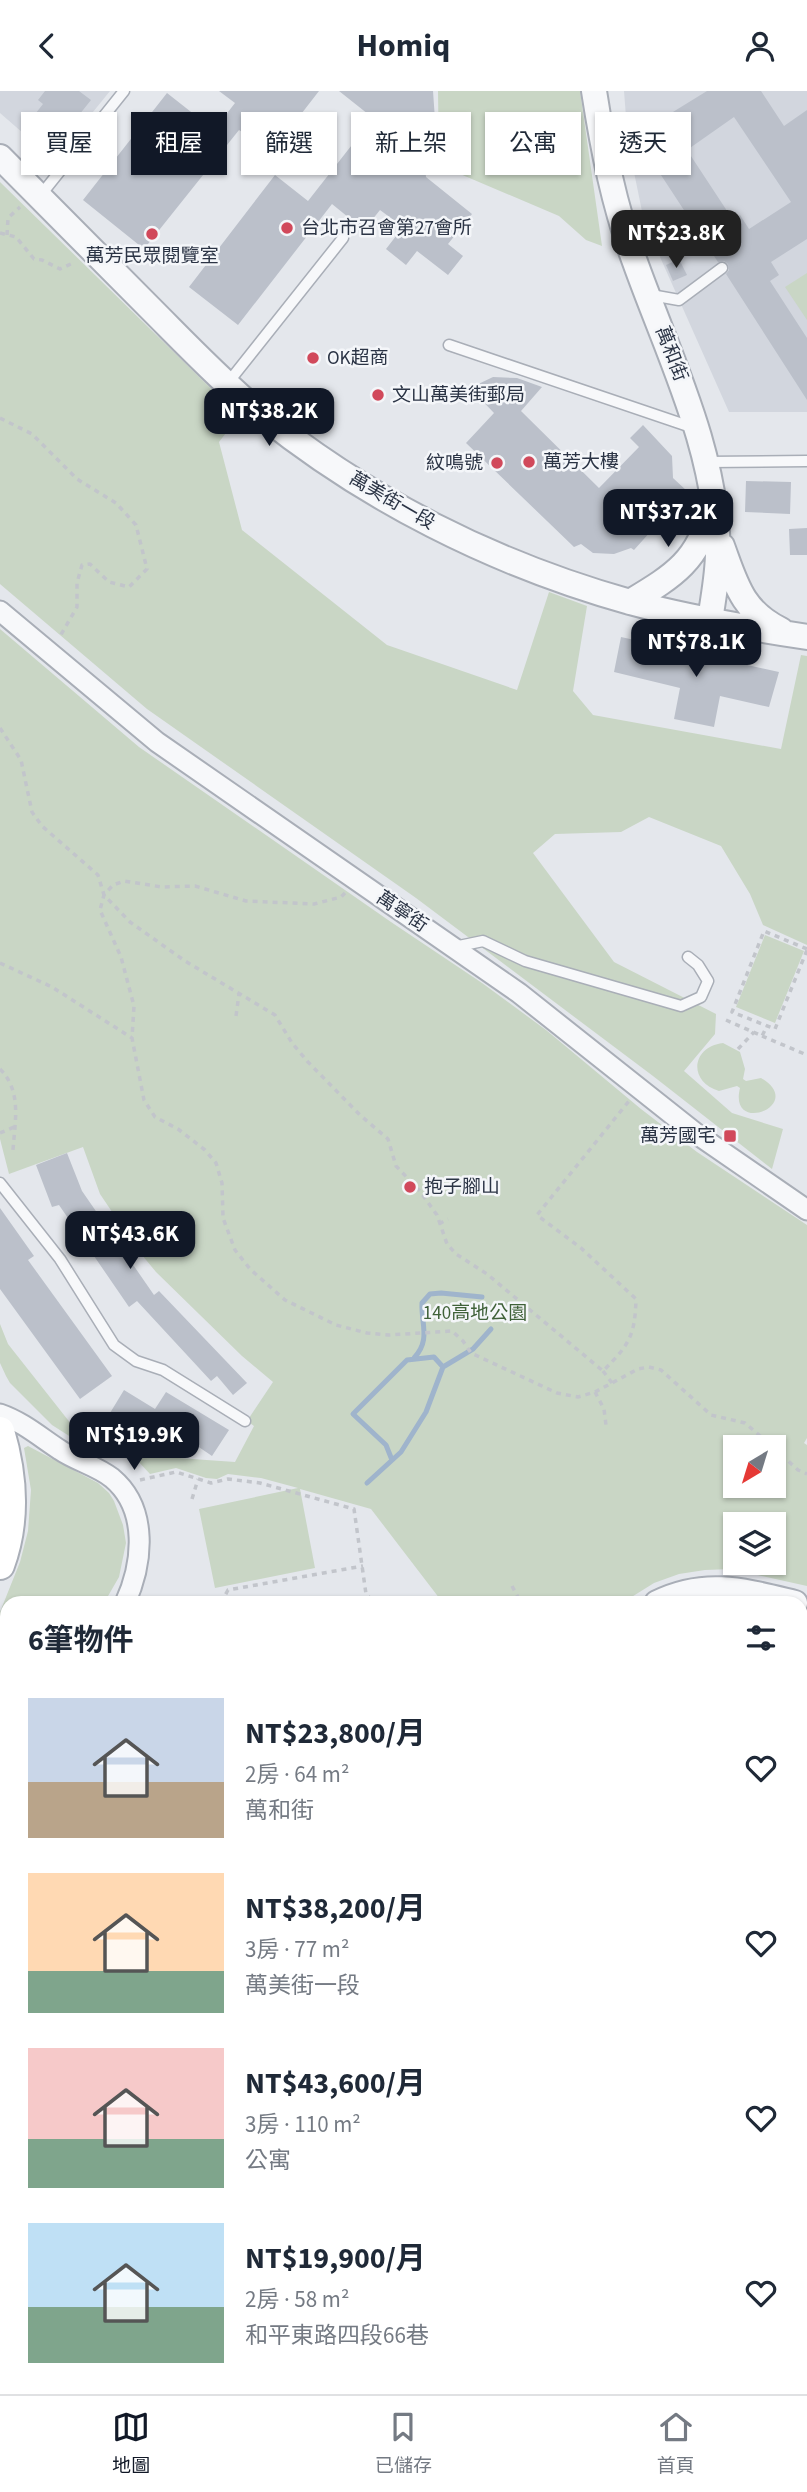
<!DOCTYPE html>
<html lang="zh-TW">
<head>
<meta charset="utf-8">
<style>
  :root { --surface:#fff; --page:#f6f6f7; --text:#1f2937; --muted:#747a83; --line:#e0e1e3; --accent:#111827 }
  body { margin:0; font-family:"Source Sans 3","Noto Sans TC",sans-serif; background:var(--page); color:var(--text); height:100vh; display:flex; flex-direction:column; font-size:26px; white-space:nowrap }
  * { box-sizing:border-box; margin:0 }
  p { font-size:23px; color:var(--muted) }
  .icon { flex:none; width:38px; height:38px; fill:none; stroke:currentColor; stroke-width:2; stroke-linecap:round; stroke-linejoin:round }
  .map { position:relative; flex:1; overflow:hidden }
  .side { position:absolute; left:0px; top:1505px; width:808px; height:798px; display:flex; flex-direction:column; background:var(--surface); border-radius:21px 21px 0 0; box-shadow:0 2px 5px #0004 }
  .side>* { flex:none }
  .guide { position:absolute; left:21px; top:21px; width:766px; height:63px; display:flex; gap:14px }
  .needle { width:46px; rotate:218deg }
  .controls { position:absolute; left:723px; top:1344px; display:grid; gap:14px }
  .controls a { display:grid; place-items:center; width:63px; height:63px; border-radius:0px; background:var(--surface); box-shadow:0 2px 5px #0004; font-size:35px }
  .price { position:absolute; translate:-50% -60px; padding:0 16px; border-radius:14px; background:var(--accent); color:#fff; font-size:23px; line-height:46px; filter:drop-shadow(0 2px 4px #0008) }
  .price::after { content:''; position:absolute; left:50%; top:42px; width:21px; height:16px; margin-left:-10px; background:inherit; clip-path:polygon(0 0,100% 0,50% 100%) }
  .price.selected { background:#222; color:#fff }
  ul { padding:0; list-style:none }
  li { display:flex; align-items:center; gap:21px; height:175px; padding:0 28px }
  li span { display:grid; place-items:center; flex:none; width:196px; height:140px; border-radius:0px; color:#555 }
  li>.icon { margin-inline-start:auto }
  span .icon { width:84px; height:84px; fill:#fffc; stroke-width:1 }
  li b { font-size:30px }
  h2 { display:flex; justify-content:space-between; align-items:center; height:84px; padding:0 28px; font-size:30px }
  .chip { padding:0 24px; border-radius:0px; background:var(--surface); box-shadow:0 2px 5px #0004; font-size:24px; line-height:63px }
  .chip.selected { background:var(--accent); color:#fff }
  header { display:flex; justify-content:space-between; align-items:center; height:91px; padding:0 28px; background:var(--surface); font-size:32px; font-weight:700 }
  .menu { display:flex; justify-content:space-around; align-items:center; height:98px; border-top:2px solid var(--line); background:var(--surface); font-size:19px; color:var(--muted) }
  .menu a { display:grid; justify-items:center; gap:4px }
  .menu .selected { color:var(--accent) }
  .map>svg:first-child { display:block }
  .built { fill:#d2d6de }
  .green { fill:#c9d6c5; fill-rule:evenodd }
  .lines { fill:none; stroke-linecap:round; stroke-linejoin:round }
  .stream { stroke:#9fb4cc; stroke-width:5 }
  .building { fill:#bbc0ca; fill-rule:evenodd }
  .service-casing { stroke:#a9aeb7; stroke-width:13 }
  .minor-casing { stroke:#a9aeb7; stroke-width:23 }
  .tertiary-casing { stroke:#a9aeb7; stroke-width:28 }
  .secondary-casing { stroke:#a9aeb7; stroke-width:32 }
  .path { stroke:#c2c5cb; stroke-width:3.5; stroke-dasharray:5 5; stroke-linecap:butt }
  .service { stroke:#f7f8fa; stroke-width:10 }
  .minor { stroke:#f7f8fa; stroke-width:19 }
  .tertiary { stroke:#f7f8fa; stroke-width:24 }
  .secondary { stroke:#fff; stroke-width:28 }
  .poi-dot { fill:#d1495b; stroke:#f4f6f9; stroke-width:2.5 }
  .labels { text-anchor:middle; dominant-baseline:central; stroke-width:5; stroke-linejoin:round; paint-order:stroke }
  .poi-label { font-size:19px; fill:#2b3445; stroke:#f4f6f9; text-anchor:start }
  .street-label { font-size:19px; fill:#2b3445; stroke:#f4f6f9 }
  .park-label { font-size:19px; fill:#3f6138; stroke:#f4f6f9 }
</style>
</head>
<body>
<header><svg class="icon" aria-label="back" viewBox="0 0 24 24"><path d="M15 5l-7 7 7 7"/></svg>Homiq<svg class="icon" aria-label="person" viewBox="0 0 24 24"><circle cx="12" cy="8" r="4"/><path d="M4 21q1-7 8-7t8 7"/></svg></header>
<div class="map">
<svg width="807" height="2303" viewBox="0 0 807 2303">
  <rect width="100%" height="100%" fill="#e4e7ec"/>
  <path class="built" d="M 0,0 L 110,0 L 54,69 L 0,22 Z
    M 624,0 L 807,0 L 807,321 L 729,321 L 644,130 L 628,52 Z
    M 59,2296 L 169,2296 L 172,2303 L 62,2303 Z"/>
  <path class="green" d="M 438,0 L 580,0 L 602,155 L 586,149 L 559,125 L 439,74 Z
    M 0,91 L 239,325 L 219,351 L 242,439 L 387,554 L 517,599 L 549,501 L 587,515 L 573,600 L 593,624 L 781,658 L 801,564 L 807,565 L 807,854 L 763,834 L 750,803 L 721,755 L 649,726 L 621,741 L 555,743 L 533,762 L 614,871 L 716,923 L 715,943 L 684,980 L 732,1022 L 783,1038 L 772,1078 L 653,985 L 416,807 L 147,618 L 0,493 Z
    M 807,182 L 807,229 L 785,196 Z
    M 0,538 L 139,656 L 391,831 L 482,892 L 546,939 L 641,1018 L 697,1061 L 807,1134 L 807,1347 L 804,1352 L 807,1354 L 807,1495 L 731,1478 L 705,1479 L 679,1483 L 654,1492 L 622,1512 L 443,1512 L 371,1418 L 300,1398 L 315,1477 L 215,1497 L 199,1418 L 298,1397 L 261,1387 L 228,1383 L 217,1388 L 206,1387 L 176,1377 L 150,1383 L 136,1368 L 88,1357 L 52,1334 L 10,1292 L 6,1285 L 0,1272 L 0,1233 L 8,1253 L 79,1343 L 86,1346 L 93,1341 L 134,1348 L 164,1366 L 235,1371 L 254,1335 L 247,1330 L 273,1291 L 242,1265 L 156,1181 L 137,1158 L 100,1103 L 83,1056 L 9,1083 L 0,1048 ZM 735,1356 L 774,1356 L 774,1395 L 735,1395 ZM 735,1433 L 774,1433 L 774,1472 L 735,1472 Z
    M 765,844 L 804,860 L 775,932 L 736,916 Z
    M 723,952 L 740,961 L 745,978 L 743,988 L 746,990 L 761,987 C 807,1014 728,1045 740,997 L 737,995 L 719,1000 C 688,991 691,956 723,952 Z
    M 28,1355 L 98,1392 L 109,1402 L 114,1410 L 123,1434 L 126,1452 L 119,1486 L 104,1512 L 7,1512 L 7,1655 L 0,1665 L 0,1521 L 20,1471 L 28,1440 L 31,1399 L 24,1357 Z
    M 802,1529 L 807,1530 L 807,1578 L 802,1577 Z
    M 0,1879 C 5,1907 11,1933 4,1961 L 0,1962 L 0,1952 L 4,1948 L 5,1935 L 0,1922 Z
    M 802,1979 L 807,1983 L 807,2126 L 802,2125 Z
    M 0,2156 L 7,2156 L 7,2284 L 1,2291 Z
    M 193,2296 L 559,2296 L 554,2303 L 192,2303 Z"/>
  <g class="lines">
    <path class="stream" d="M 414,1267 C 431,1249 421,1233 422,1212 L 430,1203 L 441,1202 L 482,1206
      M 443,1276 L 473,1258 L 491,1238
      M 367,1392 L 401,1361 L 426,1321 L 443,1276 L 434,1266 L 407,1269 L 353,1323 L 386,1354 L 392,1369"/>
  </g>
  <path class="building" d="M 45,0 L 79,0 L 91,9 L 52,58 L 32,41 L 28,32 L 43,13 L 38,9 Z
    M 219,0 L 319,0 L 281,49 L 252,27 L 242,41 L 239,39 L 144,158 L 83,109 L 167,2 L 214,39 L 235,12 Z
    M 339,0 L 433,0 L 436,43 L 423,59 L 426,86 L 472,123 L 448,153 L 463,165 L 448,184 L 417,160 L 406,174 L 386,158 L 403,136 L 380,119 L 364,139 L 332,113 L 238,234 L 189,196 L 275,84 L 308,110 L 373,27 Z
    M 707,0 L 761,0 L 784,35 L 807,19 L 807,148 L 771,171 L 779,184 L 770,190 L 807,247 L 807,309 L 726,183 L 729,179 L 728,173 L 724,170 L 718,171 L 638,49 L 658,36 L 655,32 ZM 734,26 L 791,111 L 749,138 L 740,124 L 733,129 L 687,59 Z
    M 679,168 L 687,184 L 673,190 L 666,174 Z
    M 493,286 L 517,287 L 542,296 L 521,320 L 599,397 L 639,356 L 630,347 L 643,334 L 672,365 L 673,387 L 687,400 L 634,459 L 631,457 L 614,463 L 593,462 L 581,453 L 574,456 L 466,352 L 494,322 L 470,297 Z
    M 746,390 L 791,391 L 790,423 L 745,421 Z
    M 807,437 L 807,464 L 790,464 L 789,438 Z
    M 621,546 L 779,581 L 769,616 L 720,605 L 714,636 L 674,628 L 680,597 L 614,581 Z
    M 67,1062 L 82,1100 L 154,1204 L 159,1200 L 247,1292 L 233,1304 L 217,1285 L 211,1290 L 137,1210 L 129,1216 L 59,1114 L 52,1116 L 36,1074 Z
    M 0,1117 L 34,1165 L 28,1169 L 112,1285 L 80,1308 L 0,1198 Z
    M 124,1299 L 155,1318 L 166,1301 L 229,1339 L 212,1365 L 184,1346 L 181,1352 L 144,1329 L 138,1339 L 110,1322 Z"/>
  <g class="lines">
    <defs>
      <path id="service" d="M 40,105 L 124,0
        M 651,204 L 679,209 L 722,177
        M 449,254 L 694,337
        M 227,293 L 343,147
        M 707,371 L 807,370
        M 454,856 L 483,850 L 525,870 L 681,915 L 701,906 L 708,890 L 698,874 L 688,866
        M 0,1092 L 60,1168 L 114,1254 L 136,1270 L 163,1279 L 245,1330
        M 783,2296 L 793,2303
        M 673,2303 L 675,2296"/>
      <path id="minor" d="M 0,520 L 157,651 L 519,902 L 698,1044 L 807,1119
        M 0,1323 C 23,1331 40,1346 60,1359 C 76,1370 97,1375 112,1387 C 149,1418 143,1473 125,1512
        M 0,1696 L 7,1683
        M 0,1834 L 7,1858
        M 0,1972 L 7,1970
        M 182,2296 L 184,2303"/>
      <path id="tertiary" d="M 594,0 C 603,58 614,115 635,171 C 669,266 716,357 718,461 C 718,484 713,507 710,530
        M 0,66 C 50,116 100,166 149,216 C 184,251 218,287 256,319 C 365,408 494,473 630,511 C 689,527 748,537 807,546
        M 722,455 C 736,493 742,520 781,539
        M 630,511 C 673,485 699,470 711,418
        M 657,1512 C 706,1488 745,1500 795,1512
        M 802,1788 L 807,1786"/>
      <path id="secondary" d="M 0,1340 C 13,1384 16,1431 0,1474"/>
    </defs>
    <use href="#service" class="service-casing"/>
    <use href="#minor" class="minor-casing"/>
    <use href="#tertiary" class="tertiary-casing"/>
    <use href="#secondary" class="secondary-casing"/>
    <path class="path" d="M 0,142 L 16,146 L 34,168 L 42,169 L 60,178 L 75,171
      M 7,144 L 8,127 L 20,116
      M 0,327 L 32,343 L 77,388 L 116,412 L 136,434 L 147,478 L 129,496 L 109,491 L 90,473 L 82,474 L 77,492 L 77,516 L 59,547
      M 0,637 L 21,669 L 32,721 L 42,735 L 98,784 L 104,804 L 130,831 L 185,870 L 275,924 L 292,952 L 308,971 L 360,1024 L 388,1048 L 396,1075 L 419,1099 L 437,1124 L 447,1153 L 456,1163 L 487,1183 L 603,1280 C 629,1254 635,1245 636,1208 L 581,1157 L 537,1124 L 629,1010
      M 345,802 L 341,806 L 314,813 L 246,810 L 195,795 L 162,796 L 124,790 L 113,794 L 104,804 L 100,819 L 121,866 L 134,915 L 132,947 L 144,1009 L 155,1026 L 178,1038 L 205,1059 L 216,1072 L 222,1092 L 223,1127 L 235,1159 L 250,1178 L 285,1209 L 336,1234 L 367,1242 L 389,1244 L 452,1240 L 463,1250 L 471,1262 L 557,1302 L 578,1306 L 595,1301 L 638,1278 L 649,1276 L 661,1279 L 711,1324 L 745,1332 L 773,1356
      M 807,858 L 764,840 L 732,921 L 775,938 L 807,859
      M 0,872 L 52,896 L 132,947
      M 236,925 L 239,903
      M 726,929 L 762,945 L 767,935
      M 762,945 L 807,964
      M 738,958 L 754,941
      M 0,978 C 22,1000 15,1030 13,1059
      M 0,1042 L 14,1036
      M 439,1133 L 448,1128
      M 603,1280 L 612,1292
      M 595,1301 L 604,1318 L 606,1334
      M 774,1357 L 798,1379 L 807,1383
      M 140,1389 L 176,1381 L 211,1392 L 228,1388 L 260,1392 L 354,1418 L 366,1503 L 375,1512
      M 192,1408 L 198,1388
      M 512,1495 L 521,1512
      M 221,1512 L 228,1499 L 363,1475
      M 263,2296 L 265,2303
      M 432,2298 L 437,2303"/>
    <use href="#service" class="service"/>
    <use href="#minor" class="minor"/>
    <use href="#tertiary" class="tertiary"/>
    <use href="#secondary" class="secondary"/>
  </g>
  <g class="poi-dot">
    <circle cx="287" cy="137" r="7"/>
    <circle cx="152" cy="143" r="7"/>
    <circle cx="313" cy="267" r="7"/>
    <circle cx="378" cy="304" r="7"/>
    <circle cx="529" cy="371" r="7"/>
    <circle cx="497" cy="372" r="7"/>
    <rect x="723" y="1038" width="14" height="14" rx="3.5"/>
    <circle cx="410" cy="1096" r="7"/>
  </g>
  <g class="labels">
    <g class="poi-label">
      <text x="301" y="137">台北市召會第27會所</text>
      <text x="152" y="165" text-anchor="middle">萬芳民眾閱覽室</text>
      <text x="327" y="267">OK超商</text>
      <text x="392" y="304">文山萬美街郵局</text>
      <text x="543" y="371">萬芳大樓</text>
      <text x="483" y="372" text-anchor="end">紋鳴號</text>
      <text x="716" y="1045" text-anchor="end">萬芳國宅</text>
      <text x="424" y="1096">抱子腳山</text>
    </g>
    <g class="street-label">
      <text transform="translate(671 263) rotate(69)">萬和街</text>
      <text transform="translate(392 410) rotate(30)">萬美街一段</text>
      <text transform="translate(402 821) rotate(34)">萬寧街</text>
    </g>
    <g class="park-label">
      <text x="475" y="1222">140高地公園</text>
    </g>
  </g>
</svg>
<div class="controls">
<a><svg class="needle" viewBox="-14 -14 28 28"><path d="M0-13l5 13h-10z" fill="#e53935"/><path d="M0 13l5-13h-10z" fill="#747a83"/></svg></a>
<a><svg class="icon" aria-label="layers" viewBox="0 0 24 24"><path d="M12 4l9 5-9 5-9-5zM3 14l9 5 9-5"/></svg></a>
</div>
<b class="price selected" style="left:676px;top:179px">NT$23.8K</b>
<b class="price" style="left:269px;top:357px">NT$38.2K</b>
<b class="price" style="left:668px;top:458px">NT$37.2K</b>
<b class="price" style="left:696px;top:588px">NT$78.1K</b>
<b class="price" style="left:130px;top:1180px">NT$43.6K</b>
<b class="price" style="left:134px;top:1381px">NT$19.9K</b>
<div class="guide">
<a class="chip">買屋</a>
<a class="chip selected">租屋</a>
<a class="chip">篩選</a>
<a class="chip">新上架</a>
<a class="chip">公寓</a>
<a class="chip">透天</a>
</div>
<section class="side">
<h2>6筆物件<svg class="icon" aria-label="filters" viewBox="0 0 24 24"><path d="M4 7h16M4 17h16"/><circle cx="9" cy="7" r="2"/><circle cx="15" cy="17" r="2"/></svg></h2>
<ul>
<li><span style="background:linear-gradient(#c9d6e8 60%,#b9a48a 0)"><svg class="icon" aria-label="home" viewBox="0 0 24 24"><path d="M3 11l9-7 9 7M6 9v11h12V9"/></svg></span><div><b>NT$23,800/月</b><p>2房 · 64 m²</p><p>萬和街</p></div><svg class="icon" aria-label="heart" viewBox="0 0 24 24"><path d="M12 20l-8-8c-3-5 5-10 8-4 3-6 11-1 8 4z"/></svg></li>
<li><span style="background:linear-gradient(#ffd9b3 70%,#7fa58c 0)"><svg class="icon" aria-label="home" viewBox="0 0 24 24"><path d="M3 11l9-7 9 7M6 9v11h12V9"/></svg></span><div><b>NT$38,200/月</b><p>3房 · 77 m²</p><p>萬美街一段</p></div><svg class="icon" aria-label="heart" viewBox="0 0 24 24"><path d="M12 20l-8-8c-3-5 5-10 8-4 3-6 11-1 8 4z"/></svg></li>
<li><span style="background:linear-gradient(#f6c9c9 65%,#7fa58c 0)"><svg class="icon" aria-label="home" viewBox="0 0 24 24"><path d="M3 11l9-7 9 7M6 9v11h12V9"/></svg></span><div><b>NT$43,600/月</b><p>3房 · 110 m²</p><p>公寓</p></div><svg class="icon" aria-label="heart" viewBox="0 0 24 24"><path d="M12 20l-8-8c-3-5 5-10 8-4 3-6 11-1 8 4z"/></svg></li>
<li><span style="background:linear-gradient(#bfe0f5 60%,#7fa58c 0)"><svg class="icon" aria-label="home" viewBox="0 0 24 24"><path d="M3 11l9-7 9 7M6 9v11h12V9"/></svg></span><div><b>NT$19,900/月</b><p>2房 · 58 m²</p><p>和平東路四段66巷</p></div><svg class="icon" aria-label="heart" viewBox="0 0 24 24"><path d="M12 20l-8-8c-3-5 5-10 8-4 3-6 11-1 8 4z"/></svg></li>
</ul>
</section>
</div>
<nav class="menu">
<a class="selected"><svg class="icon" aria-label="map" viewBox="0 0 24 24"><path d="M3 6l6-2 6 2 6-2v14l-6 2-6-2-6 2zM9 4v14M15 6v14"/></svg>地圖</a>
<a><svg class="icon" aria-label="saved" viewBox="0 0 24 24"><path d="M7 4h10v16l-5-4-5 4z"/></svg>已儲存</a>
<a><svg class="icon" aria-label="home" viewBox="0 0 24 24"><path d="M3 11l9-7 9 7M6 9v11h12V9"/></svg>首頁</a>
</nav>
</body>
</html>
